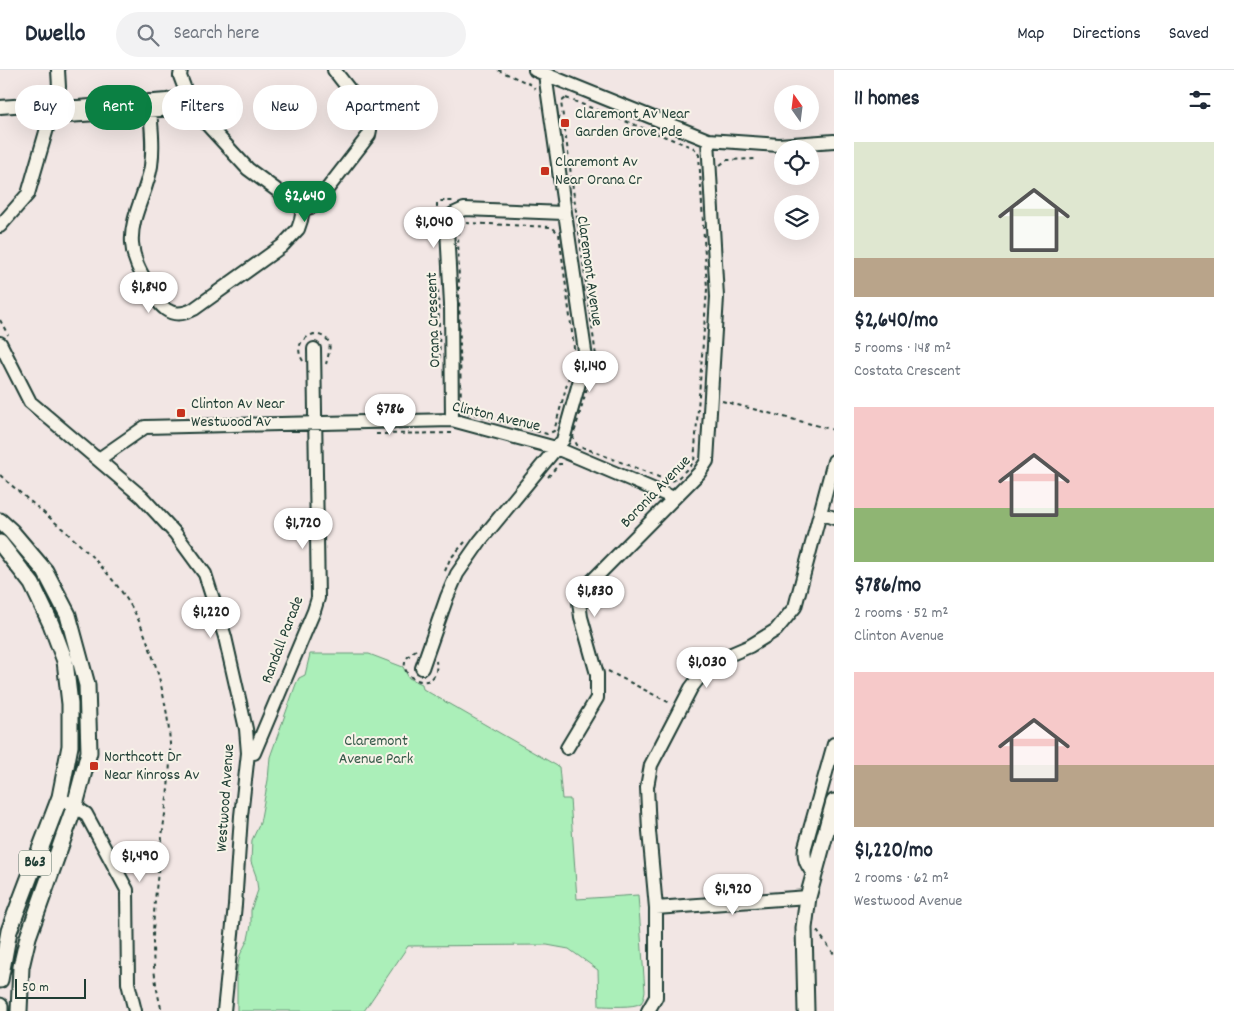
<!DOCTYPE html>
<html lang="en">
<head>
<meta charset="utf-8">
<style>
  :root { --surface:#fff; --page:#f2f2f3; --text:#1f2937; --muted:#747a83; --line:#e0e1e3; --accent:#0b8043 }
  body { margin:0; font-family:Dekko,sans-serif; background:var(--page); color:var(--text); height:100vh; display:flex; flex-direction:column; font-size:19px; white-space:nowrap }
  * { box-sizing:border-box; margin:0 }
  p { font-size:16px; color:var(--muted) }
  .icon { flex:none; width:28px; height:28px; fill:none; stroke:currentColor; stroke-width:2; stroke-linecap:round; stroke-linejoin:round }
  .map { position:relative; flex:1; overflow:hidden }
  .sheet { display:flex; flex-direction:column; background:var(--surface); width:400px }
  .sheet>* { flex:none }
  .hud { position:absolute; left:15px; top:15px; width:475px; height:45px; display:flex; gap:10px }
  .needle { width:32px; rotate:346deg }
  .fabs { position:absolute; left:774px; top:15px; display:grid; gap:10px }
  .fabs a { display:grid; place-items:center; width:45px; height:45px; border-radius:50%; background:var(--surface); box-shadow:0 5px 20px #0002; font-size:25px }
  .scale { position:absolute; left:15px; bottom:12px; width:71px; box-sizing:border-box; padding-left:5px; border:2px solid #1f3d34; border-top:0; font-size:14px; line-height:18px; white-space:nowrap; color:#1f3d34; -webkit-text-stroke:4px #f7f3e8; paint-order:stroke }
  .price { position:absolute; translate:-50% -42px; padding:0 11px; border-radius:18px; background:#fff; color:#222; font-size:16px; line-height:32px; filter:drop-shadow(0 1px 2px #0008) }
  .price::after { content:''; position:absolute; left:50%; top:30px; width:15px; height:11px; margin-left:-8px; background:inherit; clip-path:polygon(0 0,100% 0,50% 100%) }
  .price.active { background:var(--accent); color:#fff }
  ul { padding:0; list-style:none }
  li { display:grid; align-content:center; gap:10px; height:265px; padding:0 20px }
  li span { display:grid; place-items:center; height:155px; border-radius:0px; color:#555 }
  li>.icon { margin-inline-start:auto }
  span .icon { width:90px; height:90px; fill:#fffc; stroke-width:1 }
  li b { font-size:21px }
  h2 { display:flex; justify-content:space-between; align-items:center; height:60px; padding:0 20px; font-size:21px }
  .tag { padding:0 18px; border-radius:22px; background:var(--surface); box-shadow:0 5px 20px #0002; font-size:18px; line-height:45px }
  .tag.active { background:var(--accent); color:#fff }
  header { display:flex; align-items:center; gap:30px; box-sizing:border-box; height:70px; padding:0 25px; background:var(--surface); border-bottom:1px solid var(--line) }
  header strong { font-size:24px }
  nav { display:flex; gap:28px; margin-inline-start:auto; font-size:18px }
  .search { width:350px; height:45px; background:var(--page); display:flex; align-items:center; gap:12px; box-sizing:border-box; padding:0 18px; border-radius:28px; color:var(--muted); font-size:19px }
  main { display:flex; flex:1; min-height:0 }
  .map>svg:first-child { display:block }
  .green { fill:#abefb9; stroke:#659676 }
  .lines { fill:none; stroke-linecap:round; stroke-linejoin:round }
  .minor-casing { stroke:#1f3d34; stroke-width:16 }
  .major-casing { stroke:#1f3d34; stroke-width:19 }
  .path { stroke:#1f3d34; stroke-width:2; stroke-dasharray:4 4; stroke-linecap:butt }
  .minor { stroke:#f7f3e8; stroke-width:12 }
  .major { stroke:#f7f3e8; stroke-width:15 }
  .poi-dot { fill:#c8321e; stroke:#f7f3e8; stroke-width:2 }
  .labels { text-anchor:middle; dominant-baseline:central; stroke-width:4; stroke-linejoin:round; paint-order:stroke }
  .shield { fill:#f7f3e8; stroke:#60746a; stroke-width:1 }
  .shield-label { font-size:15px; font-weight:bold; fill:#1f3d34 }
  .poi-label { font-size:16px; fill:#1f3d34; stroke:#f7f3e8; text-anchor:start }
  .street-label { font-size:16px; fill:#1f3d34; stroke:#f7f3e8 }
  .park-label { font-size:16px; fill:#345848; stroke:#f7f3e8 }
</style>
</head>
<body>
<header>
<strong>Dwello</strong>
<div class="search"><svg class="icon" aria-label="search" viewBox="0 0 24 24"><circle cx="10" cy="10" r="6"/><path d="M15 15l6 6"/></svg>Search here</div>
<nav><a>Map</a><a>Directions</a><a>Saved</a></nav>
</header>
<main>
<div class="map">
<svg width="834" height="941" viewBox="0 0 834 941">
  <rect width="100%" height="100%" fill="#f2e6e4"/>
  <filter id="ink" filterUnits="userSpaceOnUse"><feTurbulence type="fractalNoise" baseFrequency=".02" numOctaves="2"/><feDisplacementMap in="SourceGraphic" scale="10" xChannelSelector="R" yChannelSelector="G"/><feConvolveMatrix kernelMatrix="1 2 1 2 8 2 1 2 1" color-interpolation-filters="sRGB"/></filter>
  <g filter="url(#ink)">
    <path class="green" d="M 310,584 L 369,584 L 403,597 L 409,608 L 422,614 L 423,619 L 559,697 L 562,729 L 570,729 L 577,829 L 638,825 L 645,921 C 644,925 644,930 641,933 C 634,938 609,936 599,936 L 598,900 L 569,879 L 547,875 L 408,876 L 364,941 L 237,941 L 237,899 L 240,885 L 248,869 L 251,855 L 251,840 L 258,820 L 256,806 L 251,792 L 252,770 L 260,753 L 268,710 L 270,687 L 296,614 L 299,608 L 305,605 Z"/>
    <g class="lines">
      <defs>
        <path id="minor" d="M 181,0 L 180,6 L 192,38 L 248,99 L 297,135 L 304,139 L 314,136 L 369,65 C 371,58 371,53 369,45 L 334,0
          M 535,0 L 708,70 L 779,75 L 834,71
          M 56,29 L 71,37 L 78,37 L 167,30 L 180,27 L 186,21
          M 149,31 C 151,52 154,75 151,96 C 147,122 130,147 132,173 C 133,189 140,202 148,215 C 159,235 169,252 194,239 L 282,176 L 298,159 L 301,150 L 303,139
          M 0,37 L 27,35 L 54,36
          M 51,47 L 192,38
          M 0,156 L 28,124 L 59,17 L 58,0
          M 0,273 L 30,332 L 142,427 L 175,463 L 205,504 L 225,567 L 246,659 L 248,683 L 241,746 L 235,835 L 224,941
          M 452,350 L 451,234 L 447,159 L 453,144 L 464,139 L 564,143
          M 99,389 L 145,357 L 452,350 L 556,378 L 674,428
          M 820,443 L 834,448
          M 422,598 L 447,527 L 457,504 L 480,471 L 563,370 L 586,288 L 545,4
          M 567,678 L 597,628 L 597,604 L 581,547 L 579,532 L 586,517 L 699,403 L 707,391 L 717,227 L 708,70
          M 248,683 L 254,683 L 314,541 L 318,528 L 314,279
          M 68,732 L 86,744 L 127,820 L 128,913 L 135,941
          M 814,805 C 807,795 803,790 805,777 L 834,674
          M 656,838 L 808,827
          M 648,941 L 656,927 L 656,838 L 649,761 L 647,717 L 651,695 L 691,618 L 704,601 L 722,588 L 750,576 L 776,560 L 795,537 L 834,391"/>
        <path id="major" d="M 0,451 L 11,461 L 45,501 L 68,545 L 87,615 L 89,682 L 75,735 L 28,867 L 21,897 L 19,941
          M 0,473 L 32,514 L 51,554 L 65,591 L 70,634 L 70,676 L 60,727 L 9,861 L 0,910
          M 0,936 L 0,941
          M 806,941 L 804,858 L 808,827 L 834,732"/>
      </defs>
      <use href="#minor" class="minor-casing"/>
      <use href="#major" class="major-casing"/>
      <path class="path" d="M 498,0 L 532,15 L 535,19
        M 566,28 L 694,78 L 699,85 L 707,219 L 694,392 L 676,410 L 669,411 L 577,375 L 573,367 L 596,286 L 561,32 Z
        M 720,95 L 727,90 L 756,89
        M 437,153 L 437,133 L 440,131 L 454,131
        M 466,153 L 552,157 L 559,164 L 575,285 L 554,361 L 547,364 L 466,342 L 461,337 L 458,160 Z
        M 438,220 L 440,298
        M 0,250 L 8,265
        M 303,291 C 295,278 300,269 314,264 C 335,267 330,279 326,294
        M 722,331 L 834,360
        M 376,364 L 454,363
        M 0,405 C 32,434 67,460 96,491 C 112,508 128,528 138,549 C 155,586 168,633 170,674 C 171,707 165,742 161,775 C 155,831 146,886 162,941
        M 548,407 L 559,394 L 562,394
        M 445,501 L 450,489 L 465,472
        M 416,580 C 380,602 442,632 436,591
        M 608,601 L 670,633
        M 817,861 L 834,884"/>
      <use href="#minor" class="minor"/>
      <use href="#major" class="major"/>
    </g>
  </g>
  <g class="poi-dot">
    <rect x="560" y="48" width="10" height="10" rx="2.5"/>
    <rect x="540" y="96" width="10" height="10" rx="2.5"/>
    <rect x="176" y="338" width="10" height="10" rx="2.5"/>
    <rect x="89" y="691" width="10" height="10" rx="2.5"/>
  </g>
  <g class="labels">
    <rect class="shield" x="19" y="780.5" width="32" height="25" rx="4"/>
    <g class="shield-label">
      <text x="35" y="793">B63</text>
    </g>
    <g class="poi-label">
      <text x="575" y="44">Claremont Av Near<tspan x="575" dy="18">Garden Grove Pde</tspan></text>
      <text x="555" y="92">Claremont Av<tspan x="555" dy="18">Near Orana Cr</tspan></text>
      <text x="191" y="334">Clinton Av Near<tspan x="191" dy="18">Westwood Av</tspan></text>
      <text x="104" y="687">Northcott Dr<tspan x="104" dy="18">Near Kinross Av</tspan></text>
    </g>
    <g class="street-label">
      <text transform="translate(589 201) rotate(82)">Claremont Avenue</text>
      <text transform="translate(434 250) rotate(-92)">Orana Crescent</text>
      <text transform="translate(496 347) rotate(13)">Clinton Avenue</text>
      <text transform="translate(656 422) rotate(-46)">Boronia Avenue</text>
      <text transform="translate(283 570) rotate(-69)">Randall Parade</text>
      <text transform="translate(226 728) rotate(-86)">Westwood Avenue</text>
    </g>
    <g class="park-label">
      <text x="376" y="671">Claremont<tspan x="376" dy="18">Avenue Park</tspan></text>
    </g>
  </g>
</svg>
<div class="fabs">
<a><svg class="needle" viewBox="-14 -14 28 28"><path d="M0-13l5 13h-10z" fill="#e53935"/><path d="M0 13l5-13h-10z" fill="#747a83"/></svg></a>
<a><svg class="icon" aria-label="locate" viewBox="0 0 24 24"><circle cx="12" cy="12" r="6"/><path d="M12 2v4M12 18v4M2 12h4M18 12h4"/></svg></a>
<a><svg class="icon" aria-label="layers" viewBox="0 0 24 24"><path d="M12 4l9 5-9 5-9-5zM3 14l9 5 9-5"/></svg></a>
</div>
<div class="scale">50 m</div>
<b class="price active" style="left:305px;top:153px">$2,640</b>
<b class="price" style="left:434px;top:179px">$1,040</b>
<b class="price" style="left:149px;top:244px">$1,840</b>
<b class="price" style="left:590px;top:323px">$1,140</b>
<b class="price" style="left:390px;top:366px">$786</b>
<b class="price" style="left:303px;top:480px">$1,720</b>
<b class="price" style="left:595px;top:548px">$1,830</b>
<b class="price" style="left:211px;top:569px">$1,220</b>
<b class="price" style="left:707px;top:619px">$1,030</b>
<b class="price" style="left:140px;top:813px">$1,490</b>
<b class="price" style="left:733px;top:846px">$1,920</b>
<div class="hud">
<a class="tag">Buy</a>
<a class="tag active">Rent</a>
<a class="tag">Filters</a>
<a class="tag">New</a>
<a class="tag">Apartment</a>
</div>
</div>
<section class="sheet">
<h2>11 homes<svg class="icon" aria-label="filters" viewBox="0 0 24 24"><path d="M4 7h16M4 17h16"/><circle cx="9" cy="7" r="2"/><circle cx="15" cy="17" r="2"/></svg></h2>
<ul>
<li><span style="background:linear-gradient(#dfe7d0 75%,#b9a48a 0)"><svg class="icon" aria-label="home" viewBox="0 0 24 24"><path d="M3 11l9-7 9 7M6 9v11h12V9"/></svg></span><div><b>$2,640/mo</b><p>5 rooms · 148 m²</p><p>Costata Crescent</p></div></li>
<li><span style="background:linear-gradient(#f6c9c9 65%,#8fb573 0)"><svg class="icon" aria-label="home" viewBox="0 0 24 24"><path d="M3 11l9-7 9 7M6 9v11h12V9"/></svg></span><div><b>$786/mo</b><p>2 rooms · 52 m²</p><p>Clinton Avenue</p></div></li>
<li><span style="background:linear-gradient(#f6c9c9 60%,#b9a48a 0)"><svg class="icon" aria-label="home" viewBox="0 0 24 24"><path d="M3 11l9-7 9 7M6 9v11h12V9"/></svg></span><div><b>$1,220/mo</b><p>2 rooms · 62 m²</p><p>Westwood Avenue</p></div></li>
</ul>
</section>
</main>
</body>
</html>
